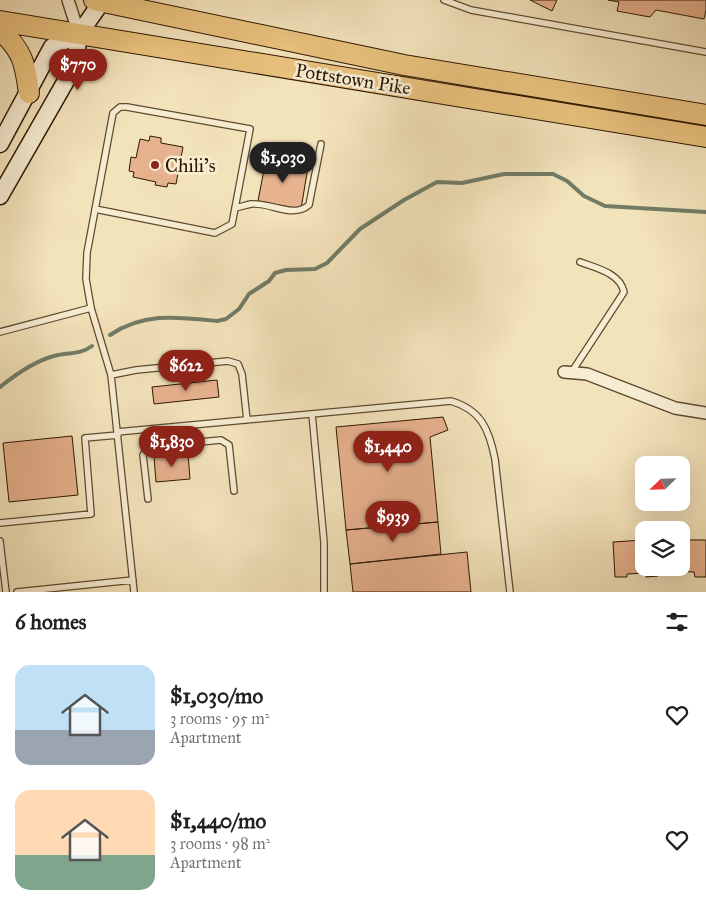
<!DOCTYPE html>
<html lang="en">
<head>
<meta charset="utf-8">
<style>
  :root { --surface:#fff; --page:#f2f2f2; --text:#202124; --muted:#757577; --accent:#8f2418 }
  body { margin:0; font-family:"IM FELL Great Primer",serif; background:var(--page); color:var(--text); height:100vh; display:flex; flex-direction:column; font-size:19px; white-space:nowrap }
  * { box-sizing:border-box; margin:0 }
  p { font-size:16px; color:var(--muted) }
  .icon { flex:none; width:28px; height:28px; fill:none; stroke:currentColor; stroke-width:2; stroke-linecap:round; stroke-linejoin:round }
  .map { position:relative; height:592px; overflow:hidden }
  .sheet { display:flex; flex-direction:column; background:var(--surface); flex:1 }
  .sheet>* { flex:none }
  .needle { width:32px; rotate:247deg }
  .tools { position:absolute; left:635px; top:456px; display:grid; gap:10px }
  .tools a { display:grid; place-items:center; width:55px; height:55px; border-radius:10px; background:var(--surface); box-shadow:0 5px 20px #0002; font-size:25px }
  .price { position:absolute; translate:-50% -42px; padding:0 11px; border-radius:18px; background:var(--accent); color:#fff; font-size:16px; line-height:32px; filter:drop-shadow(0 1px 2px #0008) }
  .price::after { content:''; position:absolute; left:50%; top:30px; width:15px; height:11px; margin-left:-8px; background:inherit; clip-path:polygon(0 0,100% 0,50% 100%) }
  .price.current { background:#222; color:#fff }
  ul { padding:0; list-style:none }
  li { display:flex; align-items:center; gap:15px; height:125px; padding:0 15px }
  li span { display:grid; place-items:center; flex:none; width:140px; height:100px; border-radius:15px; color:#555 }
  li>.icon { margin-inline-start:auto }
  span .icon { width:60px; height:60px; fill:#fffc; stroke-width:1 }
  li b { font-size:21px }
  h2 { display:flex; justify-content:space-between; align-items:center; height:60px; padding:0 15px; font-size:21px }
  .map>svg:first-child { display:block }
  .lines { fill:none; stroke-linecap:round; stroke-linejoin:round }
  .stream { stroke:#717c66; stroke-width:4 }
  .building { fill:#e7b28e; stroke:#2e1801 }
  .lane-casing { stroke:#5f4b30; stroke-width:8 }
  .street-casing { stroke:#5f4b30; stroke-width:14 }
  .secondary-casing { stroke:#2e1801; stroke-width:19 }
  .highway-casing { stroke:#2e1801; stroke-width:22 }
  .lane { stroke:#f7edd3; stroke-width:5.5 }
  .street { stroke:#f7edd3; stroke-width:11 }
  .secondary { stroke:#f7edd3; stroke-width:16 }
  .highway { stroke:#eac27e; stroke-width:20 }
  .poi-dot { fill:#8f2418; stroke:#f7edd3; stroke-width:2 }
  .labels { text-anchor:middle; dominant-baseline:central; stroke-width:5; stroke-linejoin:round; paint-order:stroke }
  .street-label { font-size:19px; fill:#2e1801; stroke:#f7edd3 }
  .poi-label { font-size:19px; fill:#2e1801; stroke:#f7edd3; text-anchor:start }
</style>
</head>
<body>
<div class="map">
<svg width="706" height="592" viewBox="0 0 706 592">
  <rect width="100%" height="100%" fill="#f3e3bb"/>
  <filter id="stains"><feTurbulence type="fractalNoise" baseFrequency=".004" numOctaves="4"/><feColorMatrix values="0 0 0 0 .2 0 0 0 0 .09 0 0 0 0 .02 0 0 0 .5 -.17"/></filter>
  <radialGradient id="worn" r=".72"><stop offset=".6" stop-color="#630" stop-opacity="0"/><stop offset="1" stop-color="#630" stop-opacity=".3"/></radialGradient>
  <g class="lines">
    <path class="stream" d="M 110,335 C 144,312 178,317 217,321 L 226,319 L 239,309 L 249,294 L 269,281 L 275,273 L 286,270 L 315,269 L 327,263 L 360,229 L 404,200 L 437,182 L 462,183 L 504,174 L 553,174 L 567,181 L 584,196 L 605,206 L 706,212
      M 0,387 C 15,375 35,361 54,356 C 68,352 80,355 92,346"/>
  </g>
  <path class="building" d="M 530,0 L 557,0 L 552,11 Z
    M 608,0 L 706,0 L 706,10 L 704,19 L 656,10 L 650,17 L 617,11 L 619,2 Z
    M 150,136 L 161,138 L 161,143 L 183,147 L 176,184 L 168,183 L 167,187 L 155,185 L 156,182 L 133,177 L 134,172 L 129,171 L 131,157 L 136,158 L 140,139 L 149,141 Z
    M 266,159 L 308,167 L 301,209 L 258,201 Z
    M 217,380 L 219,397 L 154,404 L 152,387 Z
    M 443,417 L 448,430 L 430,437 L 438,522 L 346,530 L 336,427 Z
    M 72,436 L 78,495 L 9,502 L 3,443 Z
    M 188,453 L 190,479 L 156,482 L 154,457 Z
    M 438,522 L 441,554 L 350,564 L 346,530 Z
    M 644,540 L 644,568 L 658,568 L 658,576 L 646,577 L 646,573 L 627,574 L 627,577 L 615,577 L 613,542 Z
    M 681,540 L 706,540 L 706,577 L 695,577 L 694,572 L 670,571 L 670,568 L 681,568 Z
    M 467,552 L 471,592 L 353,592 L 350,564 Z"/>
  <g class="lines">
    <defs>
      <path id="lane" d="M 444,0 L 471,10 L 706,52
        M 235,208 C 240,207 246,205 251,204 C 271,202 292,219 309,205 L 321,144
        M 91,308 L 86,279 L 87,253 L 113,113 L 120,107 L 127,107 L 250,129 L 232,224 L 215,233 L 95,209
        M 0,332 L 91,308 L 111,375 L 134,592
        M 571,373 L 624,292 C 620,273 596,268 580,262
        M 111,375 L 136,370 L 228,361 L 238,364 L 242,374 L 247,420
        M 312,414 L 324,542 L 324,592
        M 117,432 L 451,401 C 481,410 489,429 495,459 L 510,592
        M 148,499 L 143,455 L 148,447 L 221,440 L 229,445 L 234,491
        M 0,523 L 91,514 L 85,438 L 118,435
        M 0,541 L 6,592
        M 17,592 L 133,580"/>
      <path id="street" d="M 68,0 L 79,34
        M 564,372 L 587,374 L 675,408 L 706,413"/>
      <path id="secondary" d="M 0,144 L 52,47 L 79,34
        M 0,196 L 75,65 L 79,34 L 103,0"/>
      <path id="highway" d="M 94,0 L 404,65 L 706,115
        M 0,21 L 706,137
        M 0,30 C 23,51 25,63 29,93"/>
    </defs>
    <use href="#lane" class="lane-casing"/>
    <use href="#street" class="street-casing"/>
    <use href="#secondary" class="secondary-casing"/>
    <use href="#highway" class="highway-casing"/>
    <use href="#lane" class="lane"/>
    <use href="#street" class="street"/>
    <use href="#secondary" class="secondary"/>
    <use href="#highway" class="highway"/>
  </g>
  <circle class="poi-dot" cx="155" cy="165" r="5"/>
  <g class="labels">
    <g class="street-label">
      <text transform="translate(353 79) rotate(9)">Pottstown Pike</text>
    </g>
    <g class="poi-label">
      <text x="165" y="165">Chili's</text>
    </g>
  </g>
  <rect width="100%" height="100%" filter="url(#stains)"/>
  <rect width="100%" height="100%" fill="url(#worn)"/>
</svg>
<div class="tools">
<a><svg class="needle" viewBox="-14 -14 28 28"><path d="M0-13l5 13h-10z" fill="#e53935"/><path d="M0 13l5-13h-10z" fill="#757577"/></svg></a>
<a><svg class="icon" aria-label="layers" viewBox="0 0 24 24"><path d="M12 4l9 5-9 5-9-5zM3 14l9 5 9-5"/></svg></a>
</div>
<b class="price" style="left:78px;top:91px">$770</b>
<b class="price current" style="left:283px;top:184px">$1,030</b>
<b class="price" style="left:186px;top:392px">$622</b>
<b class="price" style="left:172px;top:468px">$1,830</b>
<b class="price" style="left:388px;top:473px">$1,440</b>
<b class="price" style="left:393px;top:543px">$939</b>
</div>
<section class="sheet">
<h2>6 homes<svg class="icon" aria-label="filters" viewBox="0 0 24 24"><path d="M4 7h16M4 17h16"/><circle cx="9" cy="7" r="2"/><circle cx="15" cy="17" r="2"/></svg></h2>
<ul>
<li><span style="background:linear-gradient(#bfe0f5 65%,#9aa5b1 0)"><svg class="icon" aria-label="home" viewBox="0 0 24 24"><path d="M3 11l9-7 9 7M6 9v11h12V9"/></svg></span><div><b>$1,030/mo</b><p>3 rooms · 95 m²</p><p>Apartment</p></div><svg class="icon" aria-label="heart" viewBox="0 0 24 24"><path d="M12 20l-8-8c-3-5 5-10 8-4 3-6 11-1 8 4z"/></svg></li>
<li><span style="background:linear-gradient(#ffd9b3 65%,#7fa58c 0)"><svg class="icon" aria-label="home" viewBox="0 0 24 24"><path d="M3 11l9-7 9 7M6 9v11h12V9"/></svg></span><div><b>$1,440/mo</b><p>3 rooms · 98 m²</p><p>Apartment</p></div><svg class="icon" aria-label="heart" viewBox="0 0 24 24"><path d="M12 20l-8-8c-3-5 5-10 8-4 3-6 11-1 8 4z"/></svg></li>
</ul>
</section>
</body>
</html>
